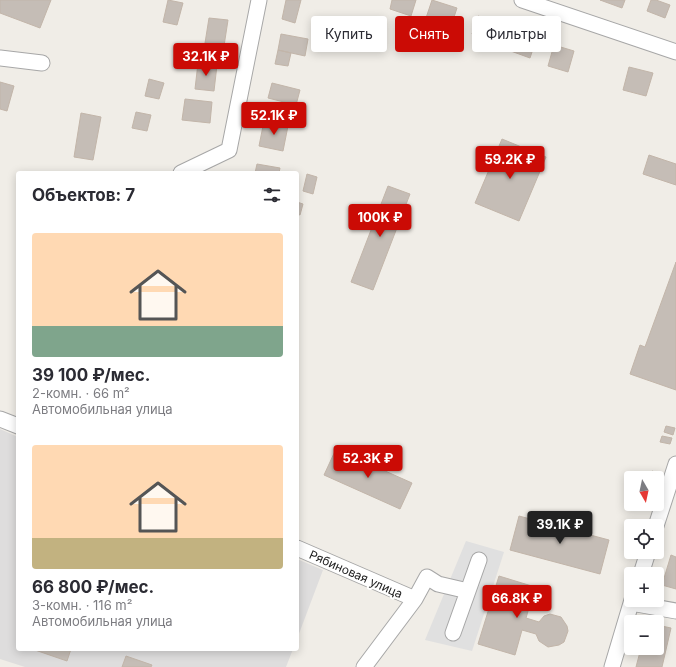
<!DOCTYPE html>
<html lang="ru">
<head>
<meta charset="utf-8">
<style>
  :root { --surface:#fff; --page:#f2f2f3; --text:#2b2b33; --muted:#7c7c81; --accent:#cb0b05 }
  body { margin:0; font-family:Inter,sans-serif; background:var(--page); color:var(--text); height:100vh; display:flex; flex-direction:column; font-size:15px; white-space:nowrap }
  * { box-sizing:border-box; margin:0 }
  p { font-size:13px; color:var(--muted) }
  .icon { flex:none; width:22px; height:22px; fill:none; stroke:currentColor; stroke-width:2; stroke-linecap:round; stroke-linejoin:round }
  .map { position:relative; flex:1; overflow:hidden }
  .details { position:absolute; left:16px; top:171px; width:283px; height:480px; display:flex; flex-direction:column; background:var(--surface); border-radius:4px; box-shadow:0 2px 10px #0003 }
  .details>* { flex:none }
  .hud { position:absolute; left:311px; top:16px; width:305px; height:36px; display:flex; gap:8px }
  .needle { width:26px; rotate:171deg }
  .controls { position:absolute; left:624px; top:471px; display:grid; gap:8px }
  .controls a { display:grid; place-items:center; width:40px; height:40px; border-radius:4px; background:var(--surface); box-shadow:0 2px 10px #0003; font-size:20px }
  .price { position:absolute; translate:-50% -34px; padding:0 9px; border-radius:4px; background:var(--accent); color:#fff; font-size:13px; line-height:26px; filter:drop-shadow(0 1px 2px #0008) }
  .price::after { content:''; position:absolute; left:50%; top:24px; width:12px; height:9px; margin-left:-6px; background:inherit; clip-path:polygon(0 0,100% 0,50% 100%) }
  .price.active { background:#222; color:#fff }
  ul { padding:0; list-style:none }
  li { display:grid; align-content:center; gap:8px; height:212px; padding:0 16px }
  li span { display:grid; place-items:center; height:124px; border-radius:4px; color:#555 }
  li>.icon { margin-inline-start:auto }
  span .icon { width:72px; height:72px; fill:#fffc; stroke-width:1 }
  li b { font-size:17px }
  h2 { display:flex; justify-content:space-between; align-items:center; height:48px; padding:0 16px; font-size:17px }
  .tag { padding:0 14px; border-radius:4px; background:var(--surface); box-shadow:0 2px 10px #0003; font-size:14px; line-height:36px }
  .tag.active { background:var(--accent); color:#fff }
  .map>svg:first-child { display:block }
  .residential { fill:#dedddd }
  .parking { fill:#e0e0e0 }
  .building { fill:#c5bdb6; stroke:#c2b5a9 }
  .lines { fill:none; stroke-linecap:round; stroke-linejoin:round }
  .minor-casing { stroke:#a7a7a7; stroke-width:17 }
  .minor { stroke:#fff; stroke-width:15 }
  .labels { text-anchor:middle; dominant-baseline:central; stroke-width:4; stroke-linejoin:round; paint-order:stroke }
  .street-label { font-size:12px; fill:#202020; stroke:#fff }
</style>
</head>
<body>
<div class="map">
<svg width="676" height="667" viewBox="0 0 676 667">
  <rect width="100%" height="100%" fill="#f0ede7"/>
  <path class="residential" d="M 0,429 L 18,437 L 18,649 L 293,649 L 286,667 L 25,667 L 0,659 Z
    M 297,559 L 323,570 L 297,639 Z"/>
  <path class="parking" d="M 466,541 L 504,552 L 472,651 L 425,640 Z"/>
  <path class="building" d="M 0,0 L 51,0 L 40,28 L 0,13 Z
    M 168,0 L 183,3 L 177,25 L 163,22 Z
    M 286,0 L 301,0 L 295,23 L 282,19 Z
    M 392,0 L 416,0 L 411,16 L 390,9 Z
    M 432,0 L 457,8 L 450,29 L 425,21 Z
    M 600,0 L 625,0 L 622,8 Z
    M 651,0 L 656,0 L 670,5 L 665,18 L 647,11 Z
    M 478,16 L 500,23 L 494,42 L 472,34 Z
    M 209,18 L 228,20 L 224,46 L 205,43 Z
    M 517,26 L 538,34 L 530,58 L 508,50 Z
    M 281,34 L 308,39 L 305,56 L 278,50 Z
    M 554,45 L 574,51 L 568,72 L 548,66 Z
    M 278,50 L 291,53 L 288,66 L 275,64 Z
    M 198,63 L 217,65 L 214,91 L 195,89 Z
    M 629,67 L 653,73 L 646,96 L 623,90 Z
    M 149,79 L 164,83 L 159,99 L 145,96 Z
    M 0,82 L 14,86 L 7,111 L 0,109 Z
    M 272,83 L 300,90 L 296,105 L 268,98 Z
    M 185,99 L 212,102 L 210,123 L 182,120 Z
    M 136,112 L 151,115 L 147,131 L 132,128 Z
    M 81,113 L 101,117 L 93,160 L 74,157 Z
    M 264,121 L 288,126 L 283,151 L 259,146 Z
    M 502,139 L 546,157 L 519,221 L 475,203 Z
    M 649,155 L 676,164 L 676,185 L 643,174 Z
    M 257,164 L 280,168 L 279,173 L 255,173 Z
    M 307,174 L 317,177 L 313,194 L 303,191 Z
    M 388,186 L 410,194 L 373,290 L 351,282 Z
    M 297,202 L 303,204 L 300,215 L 297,214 Z
    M 676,262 L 676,390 L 630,374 L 640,345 L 645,347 Z
    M 666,426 L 675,428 L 673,435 L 664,432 Z
    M 662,436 L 672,438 L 670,444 L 660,442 Z
    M 336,449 L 412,483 L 400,509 L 324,475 Z
    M 652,471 L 664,475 L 661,483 L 657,482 L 657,478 L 650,478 Z
    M 519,516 L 609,540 L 600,574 L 510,550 Z
    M 671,555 L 676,557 L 676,589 L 662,585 Z
    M 499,576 L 535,587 L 526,618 L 539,622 L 544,616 L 550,614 L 561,617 L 567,626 L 568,631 L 564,642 L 559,645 L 548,647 L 539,641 L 536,634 L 522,630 L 515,655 L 478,644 Z
    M 657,625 L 671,628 L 662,667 L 636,667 L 641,648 L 657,648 Z
    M 36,649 L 71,649 L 67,661 L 35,650 Z
    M 126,656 L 152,665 L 151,667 L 122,667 Z"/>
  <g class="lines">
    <defs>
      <path id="minor" d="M 522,0 L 676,52
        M 0,58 L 42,63
        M 181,173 L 229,150 L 259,0
        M 0,419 L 18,426
        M 656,526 L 676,464
        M 297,548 L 415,599
        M 641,574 L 648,552
        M 468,591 L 479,560
        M 631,603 L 676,611
        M 364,667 L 415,599 L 427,577 L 438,584 L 468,591 L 453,633
        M 612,667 L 632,600"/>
    </defs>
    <use href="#minor" class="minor-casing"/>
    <use href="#minor" class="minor"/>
  </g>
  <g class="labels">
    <g class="street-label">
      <text transform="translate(356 574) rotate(24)">Рябиновая улица</text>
    </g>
  </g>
</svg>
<div class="controls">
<a><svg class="needle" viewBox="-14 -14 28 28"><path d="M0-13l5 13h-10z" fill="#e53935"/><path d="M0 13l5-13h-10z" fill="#7c7c81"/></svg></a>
<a><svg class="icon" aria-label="locate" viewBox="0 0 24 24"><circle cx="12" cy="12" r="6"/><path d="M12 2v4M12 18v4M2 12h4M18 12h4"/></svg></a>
<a>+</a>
<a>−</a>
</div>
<b class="price" style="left:206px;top:77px">32.1K ₽</b>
<b class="price" style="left:274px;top:136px">52.1K ₽</b>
<b class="price" style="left:510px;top:180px">59.2K ₽</b>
<b class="price" style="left:380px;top:238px">100K ₽</b>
<b class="price" style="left:368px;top:479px">52.3K ₽</b>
<b class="price active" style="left:560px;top:545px">39.1K ₽</b>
<b class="price" style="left:517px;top:619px">66.8K ₽</b>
<div class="hud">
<a class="tag">Купить</a>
<a class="tag active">Снять</a>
<a class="tag">Фильтры</a>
</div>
<section class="details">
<h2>Объектов: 7<svg class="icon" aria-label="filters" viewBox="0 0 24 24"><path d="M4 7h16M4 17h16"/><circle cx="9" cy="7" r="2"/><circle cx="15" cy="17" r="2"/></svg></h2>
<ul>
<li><span style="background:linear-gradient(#ffd9b3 75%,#7fa58c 0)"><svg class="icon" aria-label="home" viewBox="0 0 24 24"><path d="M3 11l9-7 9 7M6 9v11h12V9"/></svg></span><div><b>39 100 ₽/мес.</b><p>2-комн. · 66 m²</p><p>Автомобильная улица</p></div></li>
<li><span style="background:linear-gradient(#ffd9b3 75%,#c2b280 0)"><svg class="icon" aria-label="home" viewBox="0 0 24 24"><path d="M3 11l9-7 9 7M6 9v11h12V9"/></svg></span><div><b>66 800 ₽/мес.</b><p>3-комн. · 116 m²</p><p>Автомобильная улица</p></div></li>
</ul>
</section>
</div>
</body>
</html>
